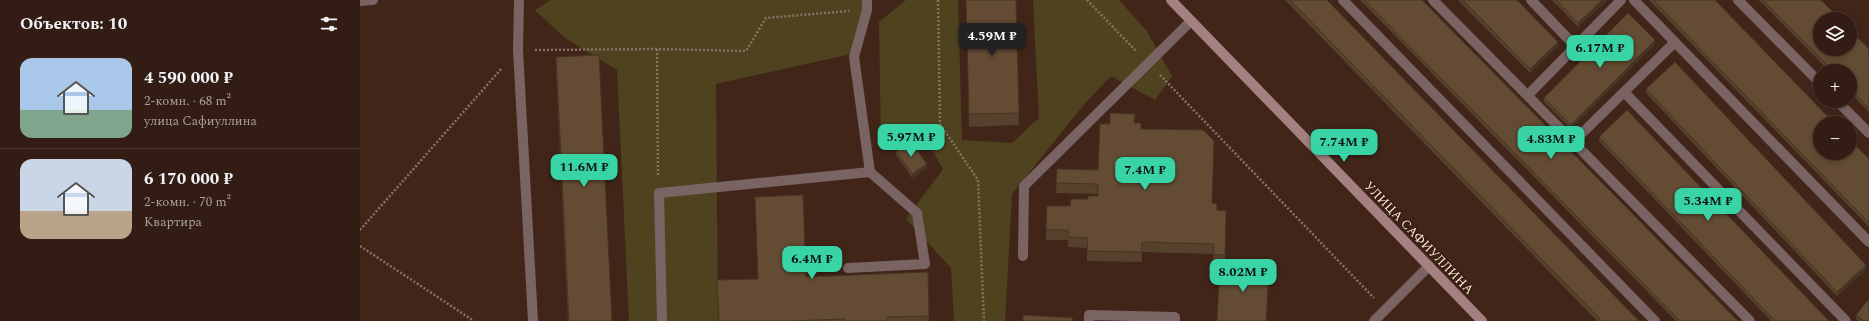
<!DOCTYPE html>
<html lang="ru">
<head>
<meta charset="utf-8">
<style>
  :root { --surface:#321c13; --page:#3d2921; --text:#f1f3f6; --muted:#a8a1a0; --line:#4d3a33; --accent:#38d4a6 }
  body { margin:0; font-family:Spectral,serif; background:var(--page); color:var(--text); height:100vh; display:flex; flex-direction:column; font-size:15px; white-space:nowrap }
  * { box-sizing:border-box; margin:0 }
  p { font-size:13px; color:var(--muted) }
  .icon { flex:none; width:22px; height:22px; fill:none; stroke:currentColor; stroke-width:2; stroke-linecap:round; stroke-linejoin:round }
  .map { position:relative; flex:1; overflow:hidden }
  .panel { display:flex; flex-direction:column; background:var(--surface); width:360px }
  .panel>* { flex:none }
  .buttons { position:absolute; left:1453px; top:12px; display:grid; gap:8px }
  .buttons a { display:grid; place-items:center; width:44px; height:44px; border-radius:50%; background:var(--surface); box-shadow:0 2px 6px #0003,0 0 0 1px var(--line); font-size:20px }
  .price { position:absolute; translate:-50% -34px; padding:0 9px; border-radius:8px; background:var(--accent); color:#111; font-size:13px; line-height:26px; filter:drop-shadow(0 1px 2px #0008) }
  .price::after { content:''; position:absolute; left:50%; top:24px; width:12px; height:9px; margin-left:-6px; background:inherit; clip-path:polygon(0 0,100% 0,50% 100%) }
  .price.on { background:#222; color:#fff }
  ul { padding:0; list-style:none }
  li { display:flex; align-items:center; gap:12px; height:100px; padding:0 20px }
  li+li { border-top:1px solid var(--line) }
  li span { display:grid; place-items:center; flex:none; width:112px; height:80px; border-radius:12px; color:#555 }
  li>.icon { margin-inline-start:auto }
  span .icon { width:48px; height:48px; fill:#fffc; stroke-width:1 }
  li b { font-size:17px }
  h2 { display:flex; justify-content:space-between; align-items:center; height:48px; padding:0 20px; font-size:17px }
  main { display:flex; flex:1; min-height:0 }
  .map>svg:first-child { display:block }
  .green { fill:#4e431e }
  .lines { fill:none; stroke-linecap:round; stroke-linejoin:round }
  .path { stroke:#8a7066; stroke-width:2.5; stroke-dasharray:2 2; stroke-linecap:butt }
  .lane { stroke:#7a6363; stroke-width:10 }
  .secondary { stroke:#a48080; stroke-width:10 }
  .wall { fill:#55412c }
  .shaded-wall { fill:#453524 }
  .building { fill:#634c33; stroke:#453524 }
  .labels { text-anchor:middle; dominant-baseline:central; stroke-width:3; stroke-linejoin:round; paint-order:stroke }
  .street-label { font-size:13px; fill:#fce8e0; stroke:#381b0f }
</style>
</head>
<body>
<main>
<section class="panel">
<h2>Объектов: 10<svg class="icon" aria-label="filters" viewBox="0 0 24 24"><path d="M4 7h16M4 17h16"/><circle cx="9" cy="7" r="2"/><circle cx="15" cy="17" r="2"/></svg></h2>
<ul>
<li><span style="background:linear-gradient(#a9c7e8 65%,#7fa58c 0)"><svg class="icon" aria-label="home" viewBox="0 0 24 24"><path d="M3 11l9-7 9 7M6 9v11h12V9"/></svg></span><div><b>4 590 000 ₽</b><p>2-комн. · 68 m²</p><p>улица Сафиуллина</p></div></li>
<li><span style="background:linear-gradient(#c9d6e8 65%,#b9a48a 0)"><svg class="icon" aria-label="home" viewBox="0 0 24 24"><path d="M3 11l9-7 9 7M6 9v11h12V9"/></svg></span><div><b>6 170 000 ₽</b><p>2-комн. · 70 m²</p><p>Квартира</p></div></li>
</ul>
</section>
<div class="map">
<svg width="1509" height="321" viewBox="0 0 1509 321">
  <rect width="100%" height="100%" fill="#422519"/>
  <path class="green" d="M 191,0 L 511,0 L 496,53 L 356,84 L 358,321 L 269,321 L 257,70 L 205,38 L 175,10 Z
    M 546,0 L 598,0 L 602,140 L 652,143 L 679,118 L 673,0 L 759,0 L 786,30 L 812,76 L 795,100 L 751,76 L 726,102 L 652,194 L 645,321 L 594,321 L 591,268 L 546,219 L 583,169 L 566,139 L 521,141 L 519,22 Z"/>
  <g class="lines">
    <path class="path" d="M 578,0 L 580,124 L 618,180 L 624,321
      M 727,0 L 777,52
      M 297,49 L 298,176
      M 175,50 L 297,49 L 386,51 L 406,18 L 489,11
      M 800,75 L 1014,298
      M 0,230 L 142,68
      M 0,246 L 114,321"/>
    <path class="lane" d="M 159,0 L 158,50 L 173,321
      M 983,0 L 1295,321
      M 1073,0 L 1390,321
      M 1171,0 L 1216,47
      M 1274,0 L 1509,242
      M 1378,0 L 1460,83
      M 0,1 L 13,0
      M 1264,92 L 1486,321
      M 1168,95 L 1261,0
      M 1477,101 L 1509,133
      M 1213,142 L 1315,42
      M 663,256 L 664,186 L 831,21
      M 488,268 L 565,264 L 557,213 L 510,172 L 494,57 L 507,10 L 507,0
      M 302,321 L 299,193 L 510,172
      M 729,321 L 729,315 L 815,317 L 815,321
      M 1014,321 L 1069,266"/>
    <path class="secondary" d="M 811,0 L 1122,321"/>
  </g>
  <path class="wall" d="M 606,0 L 656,0 L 659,125 L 609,127 Z
    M 925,0 L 967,0 L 1279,321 L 1237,321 Z
    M 1000,0 L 1062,0 L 1378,321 L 1316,321 Z
    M 1098,0 L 1157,0 L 1198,46 L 1170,73 Z
    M 1192,0 L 1247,0 L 1218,27 Z
    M 1289,0 L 1355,0 L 1509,159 L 1509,227 Z
    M 1399,0 L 1461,0 L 1509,49 L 1509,112 L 1490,93 L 1490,71 L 1469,71 Z
    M 1295,44 L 1211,129 L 1184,102 L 1184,98 Z
    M 196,57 L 252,321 L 208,321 L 196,69 Z
    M 1286,89 L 1506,270 L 1477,296 L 1286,93 Z
    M 775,123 L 781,129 L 854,151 L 852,203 L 866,221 L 865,264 L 909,280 L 860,265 L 853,264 L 853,254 L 782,252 L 782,262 L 727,261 L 727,248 L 708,247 L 708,240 L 686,240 L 687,206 L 710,206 L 738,196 L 738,194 L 696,193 L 697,169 L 738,170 L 750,124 Z
    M 1239,137 L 1469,321 L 1411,321 L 1239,141 Z
    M 536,151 L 567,168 L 552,178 L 536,155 Z
    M 568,272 L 569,321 L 359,321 L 446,277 Z
    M 1496,315 L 1509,321 L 1499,321 L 1496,319 Z"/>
  <path class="shaded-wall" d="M 1242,0 L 1247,0 L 1218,27 L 1218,23 Z
    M 1295,40 L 1295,44 L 1211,129 L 1211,125 Z
    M 1198,42 L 1198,46 L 1170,73 L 1170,69 Z
    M 567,164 L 567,168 L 552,178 L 552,174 Z
    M 1506,265 L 1506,270 L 1477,296 L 1477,292 Z
    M 909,267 L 909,280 L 907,321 L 906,321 Z"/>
  <path class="building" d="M 606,0 L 656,0 L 659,113 L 609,114 Z
    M 930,0 L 967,0 L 1279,321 L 1242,321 Z
    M 1004,0 L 1062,0 L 1378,321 L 1320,321 Z
    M 1103,0 L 1157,0 L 1198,42 L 1170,69 Z
    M 1196,0 L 1242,0 L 1218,23 Z
    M 1293,0 L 1355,0 L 1474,123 L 1460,123 L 1460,153 L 1490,153 L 1490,140 L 1509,159 L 1509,223 Z
    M 1403,0 L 1461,0 L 1480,19 L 1460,19 L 1460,49 L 1490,49 L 1490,30 L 1509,49 L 1509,108 L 1490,89 L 1490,71 L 1473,71 Z
    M 1268,13 L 1295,40 L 1211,125 L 1184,98 Z
    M 239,55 L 252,321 L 209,321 L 196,57 Z
    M 1315,62 L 1506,265 L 1477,292 L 1286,89 Z
    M 1267,110 L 1469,321 L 1415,321 L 1239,137 Z
    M 750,113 L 775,114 L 774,123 L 781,123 L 781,129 L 843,130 L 854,141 L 852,203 L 857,204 L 857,210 L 866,211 L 865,255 L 853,254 L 854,244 L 782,242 L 782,252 L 727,251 L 728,238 L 708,237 L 708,230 L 686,230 L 687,206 L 710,206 L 711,199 L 728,199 L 728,196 L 738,196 L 738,184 L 696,183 L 697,169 L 738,170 L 740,124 L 750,124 Z
    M 550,141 L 567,164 L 552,174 L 536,151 Z
    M 443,195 L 446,277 L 568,272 L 569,316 L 527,317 L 527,321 L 485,321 L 485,319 L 431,321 L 359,321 L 357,280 L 398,279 L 395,197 Z
    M 860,264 L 909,267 L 906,321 L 857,321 Z
    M 1509,299 L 1509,321 L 1504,321 L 1496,315 Z
    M 663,315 L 713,318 L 712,321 L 663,321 Z"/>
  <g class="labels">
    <g class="street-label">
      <text transform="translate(1059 238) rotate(46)">УЛИЦА САФИУЛЛИНА</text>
    </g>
  </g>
</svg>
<div class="buttons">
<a><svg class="icon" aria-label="layers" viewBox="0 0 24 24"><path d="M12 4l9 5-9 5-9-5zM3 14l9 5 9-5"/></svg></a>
<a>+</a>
<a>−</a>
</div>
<b class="price on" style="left:632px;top:57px">4.59M ₽</b>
<b class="price" style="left:1240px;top:69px">6.17M ₽</b>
<b class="price" style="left:551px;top:158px">5.97M ₽</b>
<b class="price" style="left:1191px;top:160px">4.83M ₽</b>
<b class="price" style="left:984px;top:163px">7.74M ₽</b>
<b class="price" style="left:224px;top:188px">11.6M ₽</b>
<b class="price" style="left:785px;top:191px">7.4M ₽</b>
<b class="price" style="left:1348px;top:222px">5.34M ₽</b>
<b class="price" style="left:452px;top:280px">6.4M ₽</b>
<b class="price" style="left:883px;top:293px">8.02M ₽</b>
</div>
</main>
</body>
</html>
